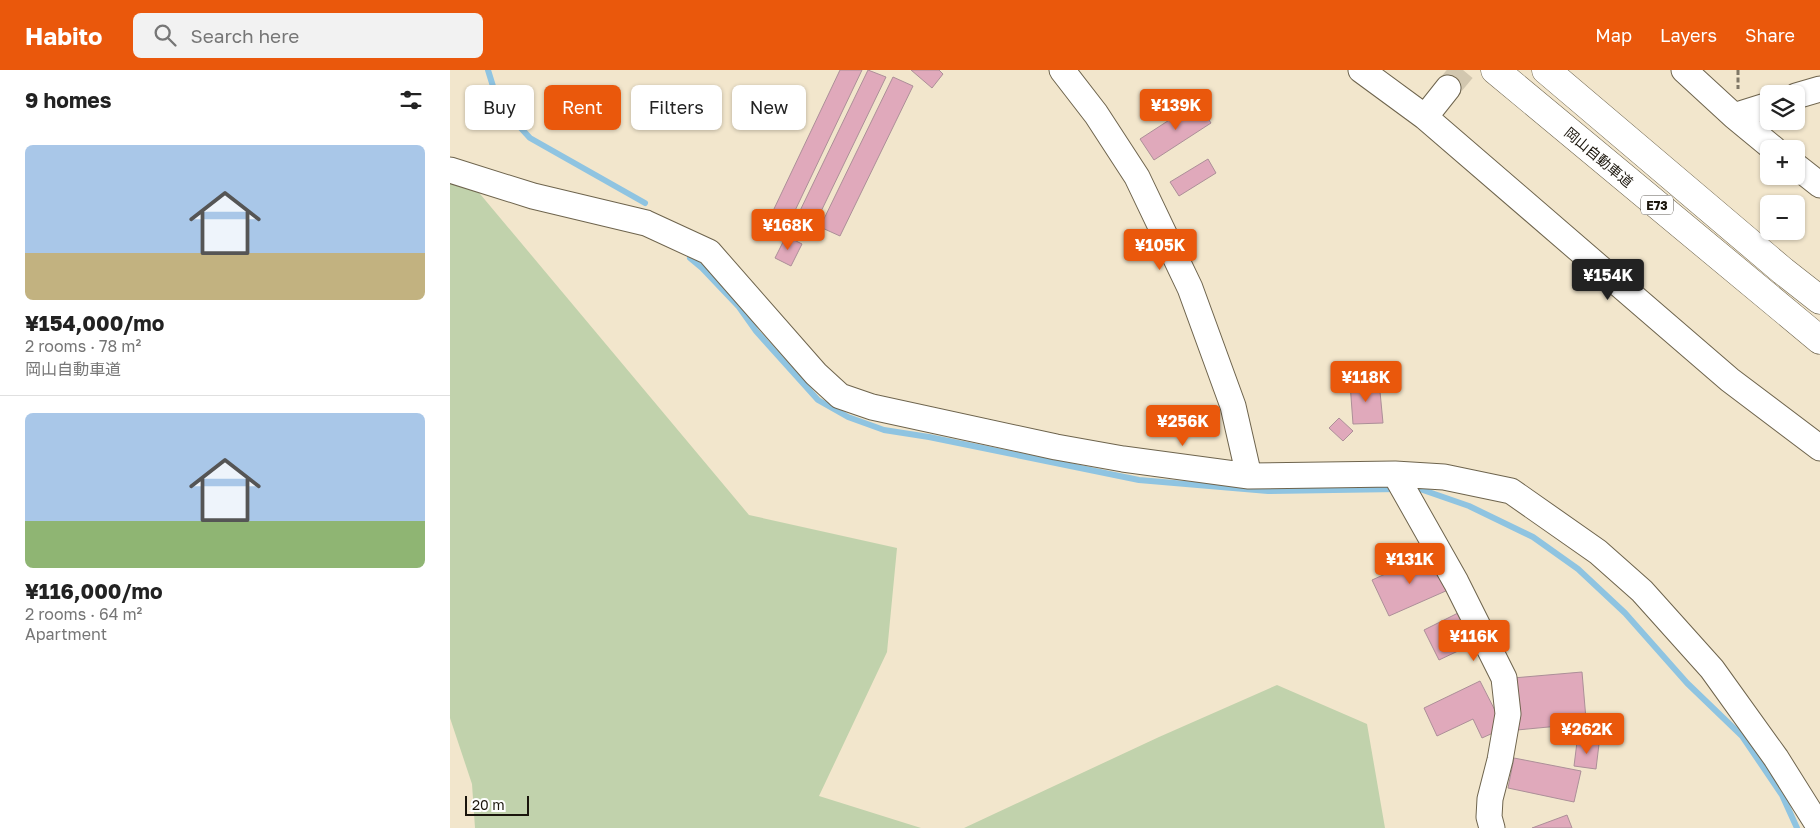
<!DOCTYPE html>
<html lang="en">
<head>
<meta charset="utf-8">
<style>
  :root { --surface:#fff; --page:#f2f2f2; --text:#222; --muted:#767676; --line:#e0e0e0; --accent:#ea580c }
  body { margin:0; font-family:"Golos Text","Noto Sans JP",sans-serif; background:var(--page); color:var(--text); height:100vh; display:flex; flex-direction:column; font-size:19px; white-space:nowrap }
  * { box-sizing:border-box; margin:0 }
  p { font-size:16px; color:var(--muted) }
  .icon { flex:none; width:28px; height:28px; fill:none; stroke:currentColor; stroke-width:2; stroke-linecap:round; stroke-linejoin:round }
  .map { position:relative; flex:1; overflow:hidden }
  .panel { display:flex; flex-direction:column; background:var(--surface); width:450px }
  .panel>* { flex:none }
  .top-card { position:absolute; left:15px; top:15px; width:475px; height:45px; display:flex; gap:10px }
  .fabs { position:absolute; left:1310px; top:15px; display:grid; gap:10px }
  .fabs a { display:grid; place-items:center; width:45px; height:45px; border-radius:8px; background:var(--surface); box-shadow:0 1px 4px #0004; font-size:25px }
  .scale { position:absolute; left:15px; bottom:12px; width:64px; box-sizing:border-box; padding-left:5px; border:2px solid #1a150c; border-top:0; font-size:14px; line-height:18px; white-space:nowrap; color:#1a150c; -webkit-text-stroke:4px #fff; paint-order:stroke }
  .price { position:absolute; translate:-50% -42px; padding:0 11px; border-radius:5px; background:var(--accent); color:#fff; font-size:16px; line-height:32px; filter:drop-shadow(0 1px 2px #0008) }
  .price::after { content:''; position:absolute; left:50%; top:30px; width:15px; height:11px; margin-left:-8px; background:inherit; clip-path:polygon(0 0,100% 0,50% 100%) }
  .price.on { background:#222; color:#fff }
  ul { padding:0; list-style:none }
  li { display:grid; align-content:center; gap:10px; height:265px; padding:0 25px }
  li+li { border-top:1px solid var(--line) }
  li span { display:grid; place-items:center; height:155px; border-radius:8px; color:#555 }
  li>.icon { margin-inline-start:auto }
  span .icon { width:90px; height:90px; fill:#fffc; stroke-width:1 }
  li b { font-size:21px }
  h2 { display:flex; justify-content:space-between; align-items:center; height:60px; padding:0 25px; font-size:21px }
  .tag { padding:0 18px; border-radius:8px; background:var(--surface); box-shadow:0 1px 4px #0004; font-size:18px; line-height:45px }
  .tag.on { background:var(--accent); color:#fff }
  header { display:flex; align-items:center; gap:30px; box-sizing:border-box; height:70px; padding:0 25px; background:var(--accent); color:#fff }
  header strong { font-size:24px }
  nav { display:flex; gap:28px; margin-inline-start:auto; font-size:18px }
  .search { width:350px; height:45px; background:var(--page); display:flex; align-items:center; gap:12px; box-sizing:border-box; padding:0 18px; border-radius:8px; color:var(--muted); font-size:19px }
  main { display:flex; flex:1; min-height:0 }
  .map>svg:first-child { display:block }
  .green { fill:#c1d2ac }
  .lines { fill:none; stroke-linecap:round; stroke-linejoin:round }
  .stream { stroke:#8fc4e1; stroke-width:6 }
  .building { fill:#e0a9bb; stroke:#ac8f98 }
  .minor-tunnel { stroke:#d2c7af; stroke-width:25; stroke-dasharray:25 12; stroke-linecap:butt }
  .minor-casing { stroke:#6e644d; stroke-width:27 }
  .highway-casing { stroke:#6e644d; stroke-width:29 }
  .path { stroke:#7f7766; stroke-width:3; stroke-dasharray:5 2.5; stroke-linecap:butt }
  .minor { stroke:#fff; stroke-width:25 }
  .highway { stroke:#fff; stroke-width:28 }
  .labels { text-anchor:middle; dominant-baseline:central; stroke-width:4.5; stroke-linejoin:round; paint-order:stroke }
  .shield { fill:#fff; stroke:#5f5b55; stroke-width:1 }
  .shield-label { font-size:12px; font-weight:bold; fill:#1a150c }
  .street-label { font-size:14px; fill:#1a150c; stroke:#fff }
</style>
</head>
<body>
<header>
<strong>Habito</strong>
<div class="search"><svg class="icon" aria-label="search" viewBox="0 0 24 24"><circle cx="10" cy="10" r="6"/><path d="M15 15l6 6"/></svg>Search here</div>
<nav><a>Map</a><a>Layers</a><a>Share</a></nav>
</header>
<main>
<section class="panel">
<h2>9 homes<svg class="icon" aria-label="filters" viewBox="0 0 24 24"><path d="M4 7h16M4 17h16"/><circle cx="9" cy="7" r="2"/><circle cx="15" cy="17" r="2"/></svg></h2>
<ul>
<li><span style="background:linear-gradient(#a9c7e8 70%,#c2b280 0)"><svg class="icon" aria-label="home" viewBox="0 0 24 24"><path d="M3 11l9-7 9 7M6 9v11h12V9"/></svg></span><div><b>¥154,000/mo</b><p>2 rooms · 78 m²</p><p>岡山自動車道</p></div></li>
<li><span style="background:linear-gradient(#a9c7e8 70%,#8fb573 0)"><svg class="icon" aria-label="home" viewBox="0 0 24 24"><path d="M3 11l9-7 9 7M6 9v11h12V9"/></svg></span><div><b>¥116,000/mo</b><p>2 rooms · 64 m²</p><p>Apartment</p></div></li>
</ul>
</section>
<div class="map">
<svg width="1370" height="758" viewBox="0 0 1370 758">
  <rect width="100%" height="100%" fill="#f2e6cc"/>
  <path class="green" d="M 0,88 L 299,445 L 447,478 L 437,582 L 369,726 L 471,758 L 25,758 L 22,714 L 0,648 Z
    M 827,615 L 917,654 L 935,758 L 514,758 L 709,667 Z"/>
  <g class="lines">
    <path class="stream" d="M 38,0 L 46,26 L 57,43 L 80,68 L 195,133
      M 240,188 L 252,198 L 289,237 L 306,261 L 368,330 L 398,347 L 434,360 L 479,367 L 689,410 L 818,421 L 948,419
      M 960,419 L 970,419 L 1019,436 L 1083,467 L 1128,499 L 1175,543 L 1237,613 L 1292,666 L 1332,725 L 1347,758"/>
  </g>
  <path class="building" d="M 390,0 L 412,0 L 341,149 L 323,141 Z
    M 418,0 L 436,7 L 363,158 L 346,149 Z
    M 461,0 L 489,0 L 493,4 L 482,18 Z
    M 443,7 L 463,16 L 390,166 L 370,157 Z
    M 747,32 L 761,53 L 704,90 L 690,69 Z
    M 758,89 L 766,103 L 729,126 L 720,112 Z
    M 336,166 L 352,174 L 341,196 L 325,188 Z
    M 929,311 L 933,353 L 903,354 L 900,313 Z
    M 889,348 L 903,361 L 893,371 L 879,358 Z
    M 982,483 L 998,520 L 939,546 L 922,510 Z
    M 1012,541 L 1027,572 L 989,590 L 974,560 Z
    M 1132,602 L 1137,661 L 1109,663 L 1109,656 L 1067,660 L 1063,608 Z
    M 1030,611 L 1054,658 L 1032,668 L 1023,649 L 987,666 L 974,638 Z
    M 1127,672 L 1149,674 L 1146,699 L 1124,696 Z
    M 1064,688 L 1131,701 L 1124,732 L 1058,718 Z
    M 1117,745 L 1122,758 L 1082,758 Z"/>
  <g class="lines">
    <path class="minor-tunnel" d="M 998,18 L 1013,0"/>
    <defs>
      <path id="minor" d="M 612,0 L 646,44 L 687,107 L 740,218 L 783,336 L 799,406
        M 911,0 L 975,47 L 1280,310 L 1370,378
        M 1234,0 L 1284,46 L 1324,79
        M 1346,26 L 1370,19
        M 1284,46 L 1319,35
        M 975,47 L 998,18
        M 1346,96 L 1370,115
        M 0,100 L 83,126 L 196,153 L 259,182 L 366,304 L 390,326 L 422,337 L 606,377 L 673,389 L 799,406 L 945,404 L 994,407 L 1061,421 L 1148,482 L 1192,521 L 1262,599 L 1326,688 L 1370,758
        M 945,404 L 1006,512 L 1054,608 L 1058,644 L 1050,690 L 1040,729 L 1039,747 L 1042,758"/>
      <path id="highway" d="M 1045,0 L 1370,270
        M 1096,0 L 1333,201 L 1370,230"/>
    </defs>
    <use href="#minor" class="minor-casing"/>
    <use href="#highway" class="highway-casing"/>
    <path class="path" d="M 1288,0 L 1288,19"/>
    <use href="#minor" class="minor"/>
    <use href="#highway" class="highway"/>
  </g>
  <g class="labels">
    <rect class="shield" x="1191" y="125.5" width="32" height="19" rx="4"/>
    <g class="shield-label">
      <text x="1207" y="135">E73</text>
    </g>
    <g class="street-label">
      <text transform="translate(1149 87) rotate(40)">岡山自動車道</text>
    </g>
  </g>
</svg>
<div class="fabs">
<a><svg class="icon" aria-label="layers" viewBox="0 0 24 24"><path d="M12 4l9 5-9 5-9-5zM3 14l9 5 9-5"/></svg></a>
<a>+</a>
<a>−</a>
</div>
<div class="scale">20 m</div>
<b class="price" style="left:726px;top:61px">¥139K</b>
<b class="price" style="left:338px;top:181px">¥168K</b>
<b class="price" style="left:710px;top:201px">¥105K</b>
<b class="price on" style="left:1158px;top:231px">¥154K</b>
<b class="price" style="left:916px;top:333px">¥118K</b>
<b class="price" style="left:733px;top:377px">¥256K</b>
<b class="price" style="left:960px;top:515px">¥131K</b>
<b class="price" style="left:1024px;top:592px">¥116K</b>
<b class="price" style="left:1137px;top:685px">¥262K</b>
<div class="top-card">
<a class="tag">Buy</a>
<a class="tag on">Rent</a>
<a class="tag">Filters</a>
<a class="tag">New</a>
</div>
</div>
</main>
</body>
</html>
